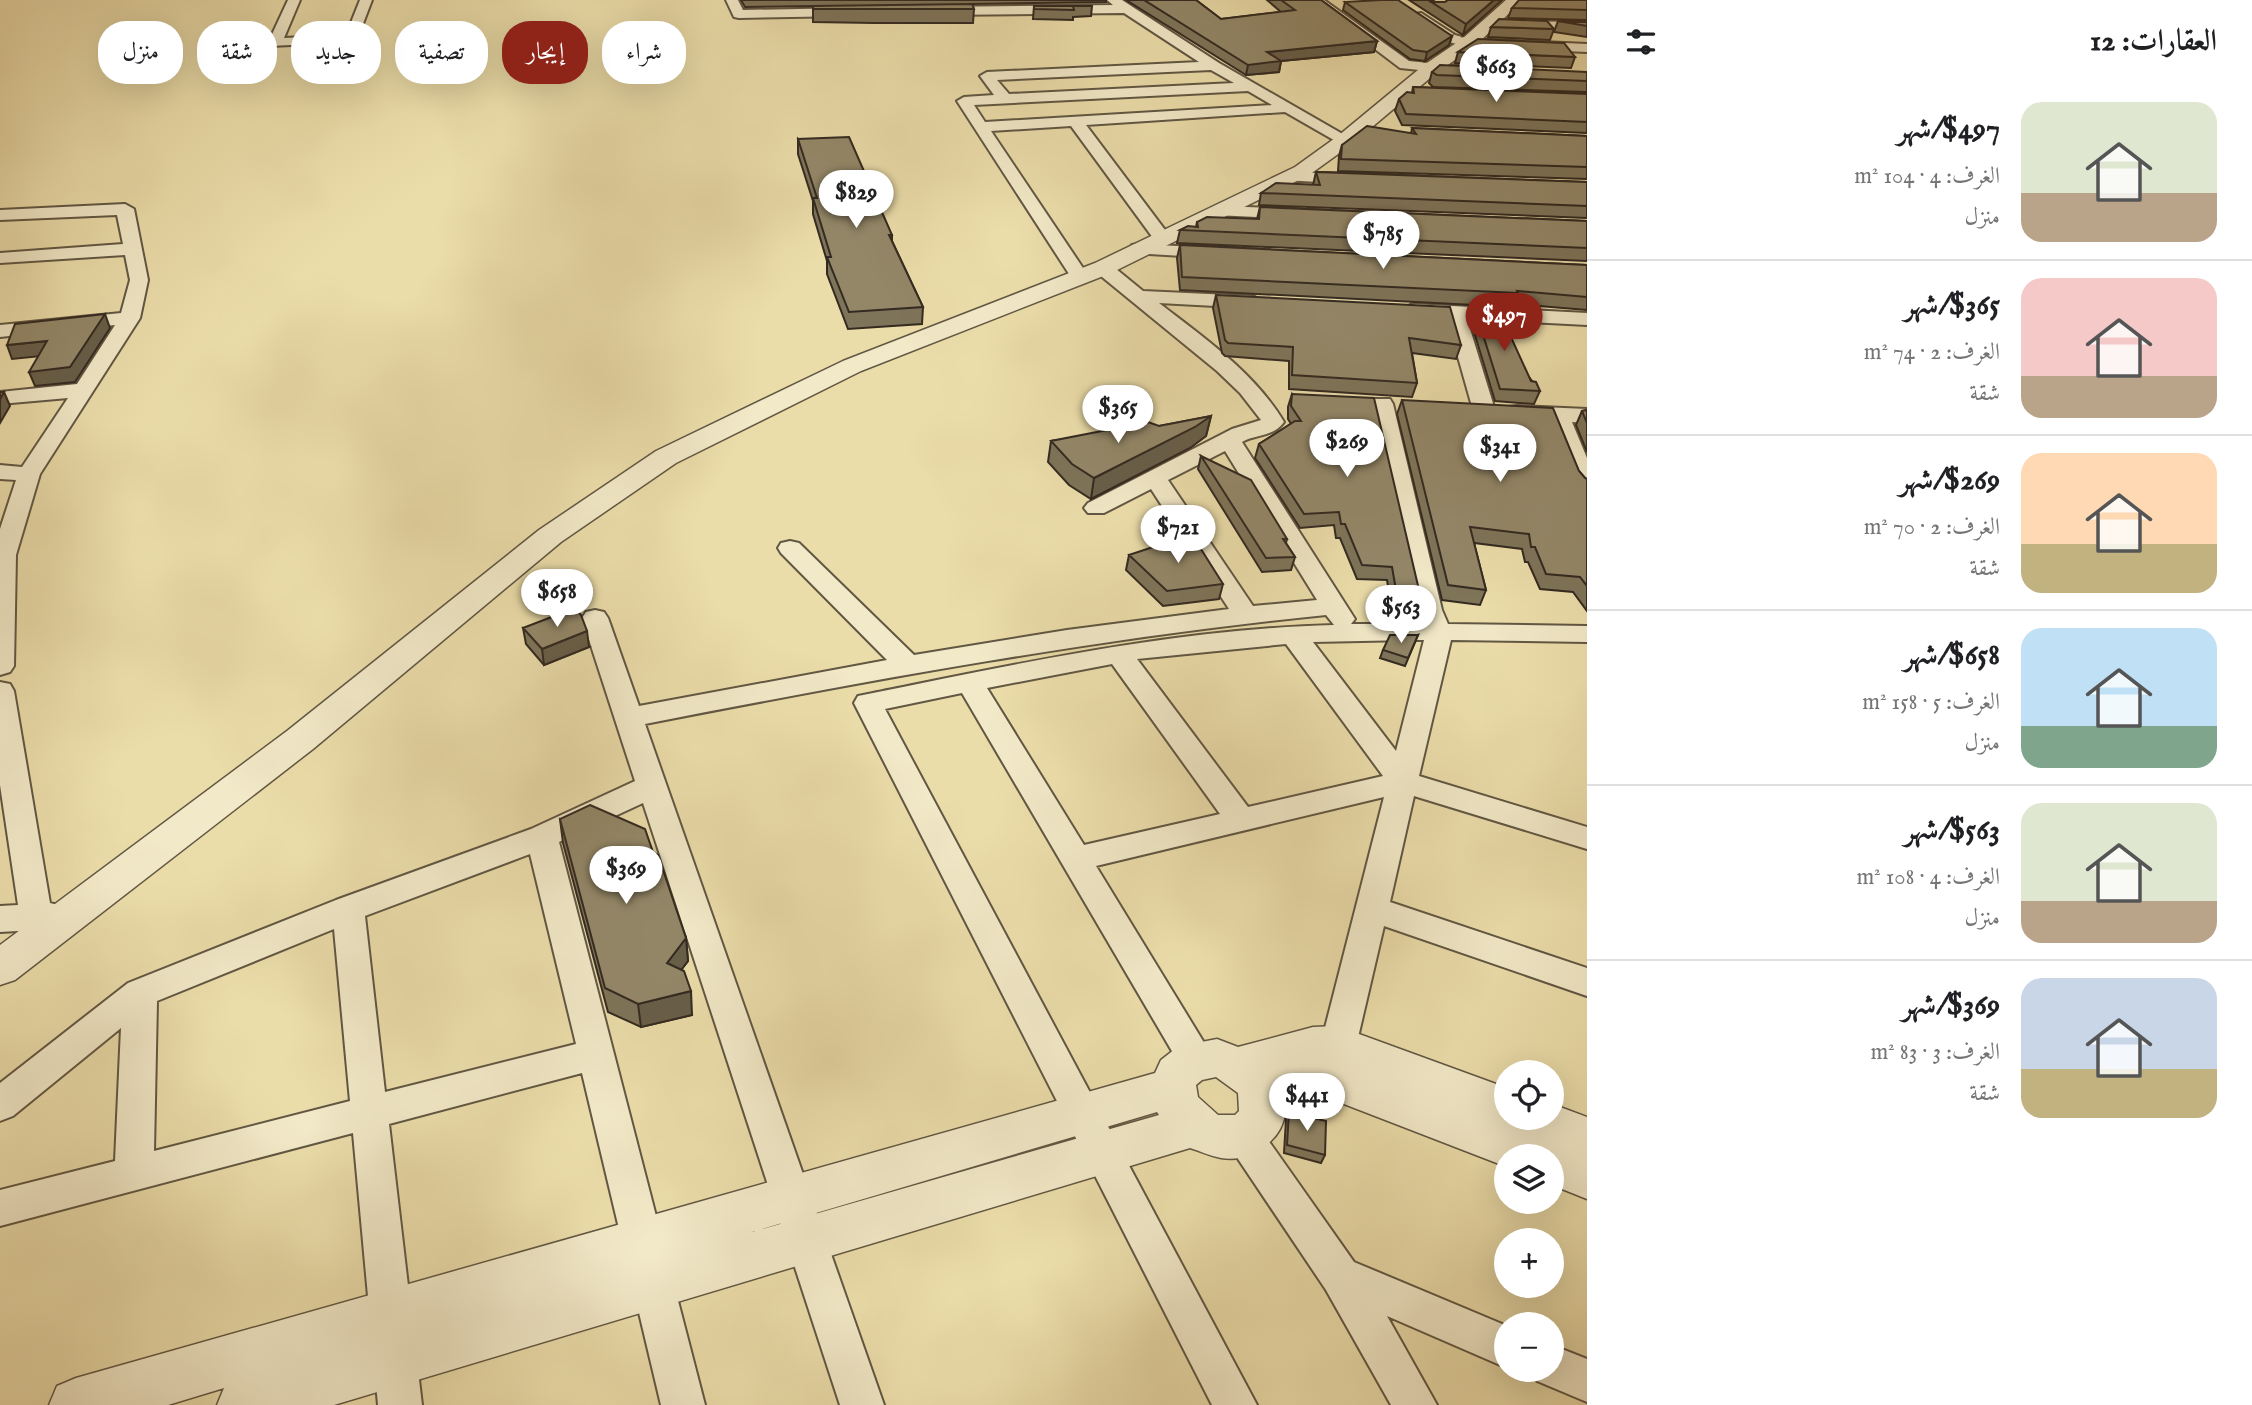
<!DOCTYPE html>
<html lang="ar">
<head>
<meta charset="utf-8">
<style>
  :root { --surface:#fff; --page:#f2f2f2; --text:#202124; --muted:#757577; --line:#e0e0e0; --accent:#8f2418 }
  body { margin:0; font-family:"IM FELL English",Amiri,serif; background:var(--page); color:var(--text); direction:rtl; height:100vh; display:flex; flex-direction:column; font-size:26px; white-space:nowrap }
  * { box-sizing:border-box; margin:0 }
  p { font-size:23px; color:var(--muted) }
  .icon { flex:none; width:38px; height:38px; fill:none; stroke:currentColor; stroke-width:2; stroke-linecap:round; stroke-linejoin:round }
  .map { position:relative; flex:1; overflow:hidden; direction:ltr }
  .drawer { display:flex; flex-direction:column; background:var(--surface); width:665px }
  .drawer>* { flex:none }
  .banner { position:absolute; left:21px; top:21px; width:665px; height:63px; direction:rtl; display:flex; gap:14px }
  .tools { position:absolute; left:1494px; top:1060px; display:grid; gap:14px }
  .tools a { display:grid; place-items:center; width:70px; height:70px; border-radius:50%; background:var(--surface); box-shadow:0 7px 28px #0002; font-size:35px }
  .price { position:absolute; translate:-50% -60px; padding:0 16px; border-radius:24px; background:#fff; color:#222; font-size:23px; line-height:46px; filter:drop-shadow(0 2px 4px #0008) }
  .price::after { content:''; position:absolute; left:50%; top:42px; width:21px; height:16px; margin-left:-10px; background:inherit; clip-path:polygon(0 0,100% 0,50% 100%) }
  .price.selected { background:var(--accent); color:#fff }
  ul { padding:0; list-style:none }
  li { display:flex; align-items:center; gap:21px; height:175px; padding:0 35px }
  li+li { border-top:2px solid var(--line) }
  li span { display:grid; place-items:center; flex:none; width:196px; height:140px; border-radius:21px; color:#555 }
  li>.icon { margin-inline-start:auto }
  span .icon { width:84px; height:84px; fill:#fffc; stroke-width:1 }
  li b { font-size:30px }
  h2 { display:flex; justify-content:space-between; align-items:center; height:84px; padding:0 35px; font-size:30px }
  .tag { padding:0 24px; border-radius:28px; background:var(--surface); box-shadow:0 7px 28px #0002; font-size:24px; line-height:63px }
  .tag.selected { background:var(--accent); color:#fff }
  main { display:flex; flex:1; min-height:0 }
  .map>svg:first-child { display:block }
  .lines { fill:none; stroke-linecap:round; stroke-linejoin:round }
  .minor-casing { stroke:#615743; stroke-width:4 }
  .tertiary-casing { stroke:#615743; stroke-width:3 }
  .minor { fill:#f2e9c8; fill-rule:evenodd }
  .tertiary { fill:#f2e9c8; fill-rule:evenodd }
  .wall { fill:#7e7459; stroke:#332a21; stroke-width:2 }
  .shaded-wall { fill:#675e49; stroke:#332a21; stroke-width:2 }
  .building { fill:#938768; stroke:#332a21; stroke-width:2 }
</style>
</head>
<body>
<main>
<section class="drawer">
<h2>العقارات: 12<svg class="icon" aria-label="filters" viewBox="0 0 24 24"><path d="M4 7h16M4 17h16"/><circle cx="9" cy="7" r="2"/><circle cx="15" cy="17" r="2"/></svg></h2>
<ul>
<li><span style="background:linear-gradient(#dfe7d0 65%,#b9a48a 0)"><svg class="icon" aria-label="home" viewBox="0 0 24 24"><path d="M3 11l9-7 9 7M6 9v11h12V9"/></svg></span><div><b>$497/شهر</b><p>الغرف: 4 · 104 m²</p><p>منزل</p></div></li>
<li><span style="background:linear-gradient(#f6c9c9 70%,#b9a48a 0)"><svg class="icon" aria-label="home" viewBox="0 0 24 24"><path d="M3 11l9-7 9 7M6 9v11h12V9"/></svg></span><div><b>$365/شهر</b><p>الغرف: 2 · 74 m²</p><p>شقة</p></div></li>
<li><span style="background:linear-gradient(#ffd9b3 65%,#c2b280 0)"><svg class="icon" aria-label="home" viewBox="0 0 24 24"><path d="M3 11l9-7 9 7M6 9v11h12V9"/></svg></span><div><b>$269/شهر</b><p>الغرف: 2 · 70 m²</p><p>شقة</p></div></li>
<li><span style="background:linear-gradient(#bfe0f5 70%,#7fa58c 0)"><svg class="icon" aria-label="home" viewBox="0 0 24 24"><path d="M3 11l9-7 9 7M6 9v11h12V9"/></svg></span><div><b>$658/شهر</b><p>الغرف: 5 · 158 m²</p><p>منزل</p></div></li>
<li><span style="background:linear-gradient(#dfe7d0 70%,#b9a48a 0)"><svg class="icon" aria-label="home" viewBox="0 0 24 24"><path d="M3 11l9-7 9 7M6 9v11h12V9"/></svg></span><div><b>$563/شهر</b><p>الغرف: 4 · 108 m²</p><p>منزل</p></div></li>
<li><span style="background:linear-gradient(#c9d6e8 65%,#c2b280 0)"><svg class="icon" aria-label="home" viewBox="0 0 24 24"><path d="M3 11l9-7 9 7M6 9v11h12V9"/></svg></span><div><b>$369/شهر</b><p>الغرف: 3 · 83 m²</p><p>شقة</p></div></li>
</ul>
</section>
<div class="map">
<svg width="1587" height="1405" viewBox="0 0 1587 1405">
  <rect width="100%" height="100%" fill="#ebddaa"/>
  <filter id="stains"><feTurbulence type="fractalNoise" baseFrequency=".00286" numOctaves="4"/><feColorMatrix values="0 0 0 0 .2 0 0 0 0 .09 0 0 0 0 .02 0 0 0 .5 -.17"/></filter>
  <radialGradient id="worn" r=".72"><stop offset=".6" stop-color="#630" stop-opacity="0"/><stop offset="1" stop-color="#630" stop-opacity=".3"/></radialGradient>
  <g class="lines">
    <defs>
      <path id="minor" d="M 288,0 L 300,0 L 284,38 L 346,35 L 360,0 L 372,0 L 356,42 L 270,46 L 268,43 Z
        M 726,0 L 738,0 L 743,10 L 850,8 L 856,12 L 850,16 L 739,18 L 734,17 Z
        M 1107,0 L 1122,0 L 1219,63 L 1353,140 L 1351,143 L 1339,143 L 1285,112 L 1086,125 L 1171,238 L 1162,243 L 1156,242 L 1071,126 L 991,131 L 1089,277 L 1080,283 L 1071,277 L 957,101 L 964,97 L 994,95 L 980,76 L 987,72 L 1199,62 L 1124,13 L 936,15 L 930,11 L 936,7 L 1113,5 ZM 1211,70 L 1234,83 L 1009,94 L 997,80 ZM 1248,91 L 1272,105 L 985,122 L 974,105 Z
        M 1310,0 L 1324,0 L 1409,61 L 1458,66 L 1465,70 L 1458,74 L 1400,68 Z
        M 1421,13 L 1455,35 L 1469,39 L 1587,44 L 1587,52 L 1468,47 L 1445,41 L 1416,20 L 1416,14 Z
        M 1513,21 L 1587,22 L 1587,30 L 1508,28 L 1508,22 Z
        M 1289,172 L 1353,174 L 1361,179 L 1353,184 L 1283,180 L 1281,177 L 1283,174 Z
        M 125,204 L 134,209 L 148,280 L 140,318 L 40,474 L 16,555 L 14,666 L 10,672 L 0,675 L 0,529 L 16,480 L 0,479 L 0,465 L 22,467 L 68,398 L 0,404 L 0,392 L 77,384 L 115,325 L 0,337 L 0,325 L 121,313 L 130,280 L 125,255 L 0,263 L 0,253 L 123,244 L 117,215 L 0,220 L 0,210 Z
        M 1221,206 L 1295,209 L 1304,214 L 1295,219 L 1215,215 L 1212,211 Z
        M 1138,244 L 1216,248 L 1225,253 L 1216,258 L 1132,253 L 1129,249 L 1132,245 Z
        M 1103,262 L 1110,264 L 1143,291 L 1253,296 L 1263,302 L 1253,308 L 1159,303 C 1203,337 1255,373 1284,422 C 1273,437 1257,434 1242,442 L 1355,619 L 1351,624 L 1422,624 L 1416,610 L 1371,404 L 1374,399 L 1390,399 L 1393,404 L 1442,610 L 1448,624 L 1587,626 L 1587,642 L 1451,640 L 1419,776 L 1587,827 L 1587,849 L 1414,796 L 1390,902 L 1587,968 L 1587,996 L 1384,926 L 1352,1063 L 1347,1074 L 1334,1078 L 1321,1074 L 1316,1063 L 1384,797 L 1096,866 L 1214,1059 L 1209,1070 L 1196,1074 L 1183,1070 L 962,693 L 885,709 L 1257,1405 L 1212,1405 L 854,703 L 858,696 L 868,694 C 1022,663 1175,629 1334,625 L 1326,615 C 1097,638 871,680 645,724 L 884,1405 L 840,1405 L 643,803 L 559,842 L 705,1405 L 661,1405 L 582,1073 L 389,1124 L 422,1405 L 378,1405 L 353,1133 L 0,1226 L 0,1190 L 115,1161 L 121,1028 L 13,1116 L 0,1121 L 0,1083 L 128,983 L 336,900 L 531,829 L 635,781 L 582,618 L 586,612 L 595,610 L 604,612 L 608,618 L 639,706 L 887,660 L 781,553 L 778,548 L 781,543 L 790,541 L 799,543 L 914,655 L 1067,630 L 1229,609 L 1151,489 L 1104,513 L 1088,513 L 1084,508 L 1088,503 L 1232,429 L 1261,420 L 1240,393 L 1217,371 L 1096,272 L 1094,268 L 1096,264 ZM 1225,451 L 1317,600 L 1253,606 L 1168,480 ZM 1410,640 L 1424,640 L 1396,751 L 1313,642 ZM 1286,644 L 1383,776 L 1248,807 L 1137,659 ZM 1112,664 L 1220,814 L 1084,845 L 987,688 ZM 530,854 L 576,1044 L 385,1092 L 365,916 ZM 334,929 L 350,1101 L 154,1151 L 157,1001 Z
        M 1412,304 L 1587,313 L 1587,325 L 1467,319 L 1495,410 L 1492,415 L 1476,415 L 1473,410 L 1447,318 L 1405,314 L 1402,310 Z
        M 1517,406 L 1587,409 L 1587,423 L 1572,422 L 1587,458 L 1587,492 L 1579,490 L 1575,485 L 1549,420 L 1509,417 L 1506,412 L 1509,407 Z
        M 0,682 L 10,684 L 14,691 L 50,903 L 66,907 L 70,916 L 66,925 L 54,929 L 0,932 L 0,906 L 18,905 L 0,785 Z
        M 1243,1118 L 1256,1123 L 1354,1262 L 1507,1326 L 1507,1368 L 1387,1316 L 1437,1405 L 1391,1405 L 1326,1290 L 1230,1147 L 1224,1135 L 1230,1123 Z
        M 1552,1345 L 1587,1359 L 1587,1402 L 1537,1381 L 1532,1370 L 1552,1370 Z"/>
      <path id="tertiary" d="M 1506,0 L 1523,0 L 1474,47 L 1436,73 L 1352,144 L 1309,175 L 1111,273 L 861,371 L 676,463 L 561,542 L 313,749 L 15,980 L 0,985 L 0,945 L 287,731 L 539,530 L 656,451 L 843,361 L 1095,263 L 1295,167 L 1338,136 L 1424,65 L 1462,39 Z
        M 1337,1026 L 1507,1088 L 1507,1118 L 1552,1118 L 1552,1104 L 1587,1117 L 1587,1199 L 1552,1185 L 1552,1157 L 1507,1157 L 1507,1167 L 1331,1099 L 1309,1102 L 1285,1113 C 1282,1141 1250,1163 1221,1158 C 1210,1156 1200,1151 1190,1148 L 334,1405 L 217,1405 L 224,1388 L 168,1405 L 49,1405 L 57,1386 L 76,1378 L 1155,1073 L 1161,1060 L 1175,1049 L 1191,1044 L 1217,1039 L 1238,1047 L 1313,1027 ZM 1216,1077 L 1238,1093 L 1239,1111 L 1235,1115 L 1218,1115 L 1198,1097 L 1196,1085 L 1202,1080 ZM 1157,1112 L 1159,1115 L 752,1232 Z"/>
    </defs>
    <use href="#minor" class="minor-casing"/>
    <use href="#tertiary" class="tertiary-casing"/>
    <use href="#minor" class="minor"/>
    <use href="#tertiary" class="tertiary"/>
  </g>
  <path class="wall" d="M 741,0 L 1106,0 L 1106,2 L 972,4 L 974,9 L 973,23 L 874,23 L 813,22 L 813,6 L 745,7 Z
    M 1126,0 L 1196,0 L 1221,19 L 1281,12 L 1267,0 L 1321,0 L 1377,41 L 1374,52 L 1281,61 L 1279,72 L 1246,75 Z
    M 1409,0 L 1434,0 L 1432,2 L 1445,2 L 1448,0 L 1502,0 L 1463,35 Z
    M 1587,0 L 1587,20 L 1508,18 L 1512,8 Z
    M 1345,2 L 1452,36 L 1449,45 L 1425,61 L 1410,59 L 1343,10 Z
    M 1034,6 L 1092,6 L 1091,16 L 1073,17 L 1073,20 L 1033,19 Z
    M 1558,21 L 1587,22 L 1587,37 L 1554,32 Z
    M 1491,27 L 1554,29 L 1550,40 L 1488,37 Z
    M 1458,52 L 1575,57 L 1571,68 L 1455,63 Z
    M 1432,72 L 1587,72 L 1587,92 L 1433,87 L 1429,83 Z
    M 1413,87 L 1587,94 L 1587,133 L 1402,125 L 1395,111 L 1399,99 L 1412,93 Z
    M 1412,128 L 1587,136 L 1587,179 L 1338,171 L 1339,156 L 1342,145 L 1411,134 Z
    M 798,139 L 892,235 L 892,241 L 923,307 L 922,324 L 848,329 L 827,274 L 827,261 L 813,214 L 813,201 L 798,154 Z
    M 1316,172 L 1587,182 L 1587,218 L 1259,205 L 1261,193 L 1313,185 Z
    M 1260,207 L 1587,221 L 1587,261 L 1177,243 L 1180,230 L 1196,227 L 1197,222 L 1257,219 Z
    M 1180,245 L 1587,265 L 1587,310 L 1514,304 L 1513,307 L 1180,290 L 1177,258 Z
    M 1216,295 L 1461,345 L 1456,359 L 1412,353 L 1417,383 L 1412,397 L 1289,389 L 1289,361 L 1225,356 L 1222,353 L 1213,308 Z
    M 1475,309 L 1540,391 L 1534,404 L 1495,401 L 1471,322 Z
    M 1292,394 L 1423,607 L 1418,621 L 1394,621 L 1387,580 L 1357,579 L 1340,538 L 1336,538 L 1334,525 L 1300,528 L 1255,458 L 1259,444 L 1291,424 L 1288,419 L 1288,407 Z
    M 1402,400 L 1579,471 L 1585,478 L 1587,479 L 1587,611 L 1573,592 L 1540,589 L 1528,562 L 1525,562 L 1522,549 L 1474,543 L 1486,590 L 1480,605 L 1442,600 L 1397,414 Z
    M 1587,410 L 1587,452 L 1576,425 L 1582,411 Z
    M 1211,416 L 1206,436 L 1190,448 L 1091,499 L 1069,485 L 1048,462 L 1051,441 L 1159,426 Z
    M 1201,456 L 1287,539 L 1286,543 L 1295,557 L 1291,570 L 1262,572 L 1198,469 Z
    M 1129,555 L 1223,584 L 1219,599 L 1163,606 L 1126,570 Z
    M 523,628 L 589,647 L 544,665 L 526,644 Z
    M 1418,635 L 1405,666 L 1380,658 L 1383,650 Z
    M 560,819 L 653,852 L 686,938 L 688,961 L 681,970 L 692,1015 L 641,1027 L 608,1012 L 563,843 Z
    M 1289,1112 L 1325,1155 L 1321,1163 L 1284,1153 L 1286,1119 Z"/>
  <path class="shaded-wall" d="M 1494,0 L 1502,0 L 1463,35 L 1466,24 Z
    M 1452,36 L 1449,45 L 1425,61 L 1427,52 Z
    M 1377,41 L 1374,52 L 1281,61 L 1279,72 L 1246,75 L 1248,65 L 1267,52 Z
    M 105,314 L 110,328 L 75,382 L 35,386 L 29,372 Z
    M 47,341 L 52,355 L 12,359 L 7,345 Z
    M 4,392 L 10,406 L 0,423 L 0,399 Z
    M 1211,416 L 1206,436 L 1190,448 L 1091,499 L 1094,478 Z
    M 587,631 L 589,647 L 544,665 L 542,649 Z
    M 686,938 L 688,961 L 669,986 L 667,963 Z
    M 691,991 L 692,1015 L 641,1027 L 638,1004 Z"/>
  <path class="building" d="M 1144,0 L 1196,0 L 1221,19 L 1295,10 L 1281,0 L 1321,0 L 1377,41 L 1267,52 L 1281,61 L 1248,65 Z
    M 1381,0 L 1398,0 L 1452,36 L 1427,52 L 1413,50 L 1345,2 Z
    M 1428,0 L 1432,0 L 1432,2 L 1445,2 L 1448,0 L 1494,0 L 1466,24 Z
    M 1519,0 L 1587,0 L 1587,10 L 1512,8 Z
    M 972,4 L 974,9 L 813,9 L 813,6 Z
    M 1034,6 L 1092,6 L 1073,6 L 1074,10 L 1034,9 Z
    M 1499,19 L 1547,21 L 1554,29 L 1491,27 Z
    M 1558,21 L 1587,22 L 1587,26 Z
    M 1478,39 L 1564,43 L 1575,57 L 1458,52 Z
    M 1440,65 L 1587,72 L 1587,81 L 1437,75 L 1432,72 Z
    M 1413,87 L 1587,94 L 1587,122 L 1406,114 L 1399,99 L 1407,92 L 1414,93 Z
    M 1367,126 L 1416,134 L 1412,128 L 1587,136 L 1587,167 L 1341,159 L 1342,145 Z
    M 849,137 L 892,235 L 889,235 L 923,307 L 849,312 L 827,257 L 831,257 L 813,198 L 817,198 L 798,139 Z
    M 1316,172 L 1587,182 L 1587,206 L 1261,193 L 1276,183 L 1320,185 Z
    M 1260,207 L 1587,221 L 1587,248 L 1180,230 L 1188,226 L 1198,227 L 1197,222 L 1207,217 L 1259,219 Z
    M 1180,245 L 1587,265 L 1587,297 L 1517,291 L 1518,293 L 1182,277 Z
    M 1216,295 L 1450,307 L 1461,345 L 1409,338 L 1417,383 L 1292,375 L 1293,347 L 1228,343 L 1225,340 Z
    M 1475,309 L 1499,311 L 1531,381 L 1536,382 L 1540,391 L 1500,389 Z
    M 105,314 L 70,367 L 29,372 L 47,341 L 7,345 L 15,324 Z
    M 0,392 L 4,392 L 0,399 Z
    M 1292,394 L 1374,398 L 1423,607 L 1399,607 L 1392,567 L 1362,565 L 1345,524 L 1341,524 L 1339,512 L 1304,514 L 1259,444 L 1295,421 L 1301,421 L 1291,406 Z
    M 1402,400 L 1553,408 L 1579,471 L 1585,478 L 1587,479 L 1587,586 L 1580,577 L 1546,574 L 1535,547 L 1531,547 L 1529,534 L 1470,527 L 1486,590 L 1448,585 Z
    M 1587,410 L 1587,423 L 1582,411 Z
    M 1211,416 L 1195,427 L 1094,478 L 1072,464 L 1051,441 L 1148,422 L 1159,426 Z
    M 1201,456 L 1251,480 L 1287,539 L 1283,539 L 1295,557 L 1266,558 Z
    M 1186,536 L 1199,546 L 1223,584 L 1167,591 L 1129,555 Z
    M 575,608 L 581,615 L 587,631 L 542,649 L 523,628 Z
    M 1390,635 L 1418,635 L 1408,658 L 1383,650 Z
    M 590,805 L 645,829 L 653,852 L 658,855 L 686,938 L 667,963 L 684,971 L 691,991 L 638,1004 L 605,988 L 560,819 Z
    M 1289,1112 L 1326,1121 L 1325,1155 L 1287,1145 Z"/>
  <rect width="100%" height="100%" filter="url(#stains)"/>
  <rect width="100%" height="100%" fill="url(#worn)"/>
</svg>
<div class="tools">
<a><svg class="icon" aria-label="locate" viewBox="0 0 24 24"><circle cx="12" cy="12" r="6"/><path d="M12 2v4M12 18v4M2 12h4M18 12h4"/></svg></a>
<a><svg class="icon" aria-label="layers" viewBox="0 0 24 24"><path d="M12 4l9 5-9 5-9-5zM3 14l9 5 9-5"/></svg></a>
<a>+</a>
<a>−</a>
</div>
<b class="price" style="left:1496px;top:104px">$663</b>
<b class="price" style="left:856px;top:230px">$829</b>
<b class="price" style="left:1383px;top:271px">$785</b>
<b class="price selected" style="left:1504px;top:353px">$497</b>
<b class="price" style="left:1118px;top:445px">$365</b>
<b class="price" style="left:1347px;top:479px">$269</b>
<b class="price" style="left:1500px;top:484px">$341</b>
<b class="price" style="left:1178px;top:565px">$721</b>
<b class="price" style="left:557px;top:629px">$658</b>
<b class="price" style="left:1401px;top:645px">$563</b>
<b class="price" style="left:626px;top:906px">$369</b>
<b class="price" style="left:1307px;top:1133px">$441</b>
<div class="banner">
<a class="tag">شراء</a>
<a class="tag selected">إيجار</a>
<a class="tag">تصفية</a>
<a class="tag">جديد</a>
<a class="tag">شقة</a>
<a class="tag">منزل</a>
</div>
</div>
</main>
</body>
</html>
